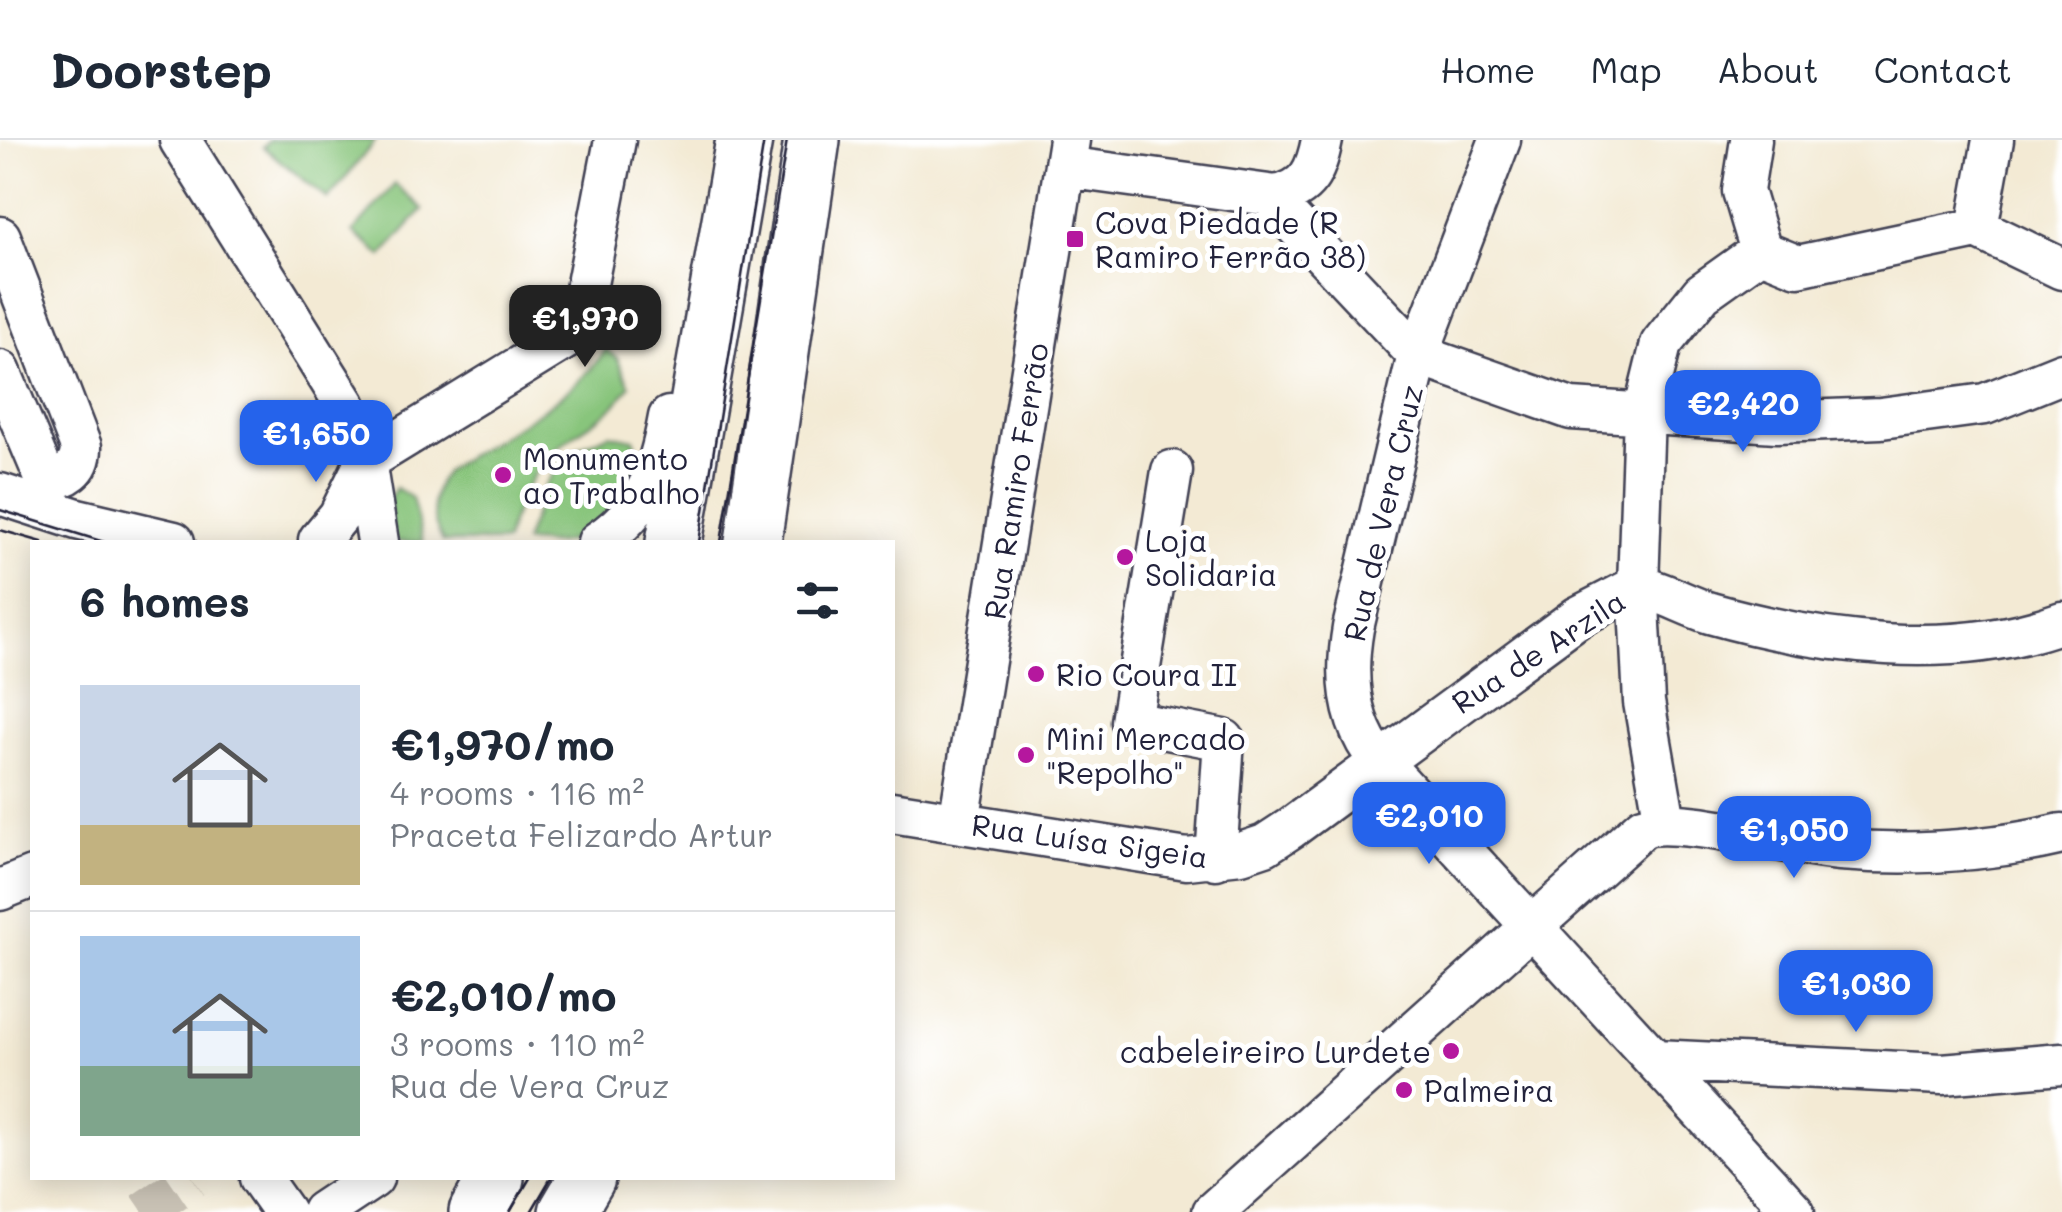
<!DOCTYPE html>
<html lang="en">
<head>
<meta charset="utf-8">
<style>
  :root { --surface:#fff; --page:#f6f6f7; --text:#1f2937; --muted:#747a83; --line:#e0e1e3; --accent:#2563eb }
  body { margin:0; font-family:Mali,sans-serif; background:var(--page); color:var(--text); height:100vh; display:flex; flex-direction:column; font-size:38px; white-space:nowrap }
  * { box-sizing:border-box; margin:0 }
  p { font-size:32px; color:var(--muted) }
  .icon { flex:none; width:55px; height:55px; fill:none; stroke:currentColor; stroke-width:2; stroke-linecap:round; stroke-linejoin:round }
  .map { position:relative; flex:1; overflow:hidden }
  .sheet { position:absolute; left:30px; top:400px; width:865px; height:640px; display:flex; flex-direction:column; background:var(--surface); border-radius:0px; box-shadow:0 5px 25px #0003 }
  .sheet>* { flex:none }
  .price { position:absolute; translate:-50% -85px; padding:0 22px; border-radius:20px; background:var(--accent); color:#fff; font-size:32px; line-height:65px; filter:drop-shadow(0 2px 5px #0008) }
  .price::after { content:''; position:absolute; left:50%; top:60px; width:30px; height:22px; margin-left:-15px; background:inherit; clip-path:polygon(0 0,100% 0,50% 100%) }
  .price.on { background:#222; color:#fff }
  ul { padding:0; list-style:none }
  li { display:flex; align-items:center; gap:30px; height:250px; padding:0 50px }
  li+li { border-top:2px solid var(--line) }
  li span { display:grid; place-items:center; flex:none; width:280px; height:200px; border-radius:0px; color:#555 }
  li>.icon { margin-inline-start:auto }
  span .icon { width:120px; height:120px; fill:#fffc; stroke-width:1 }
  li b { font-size:42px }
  h2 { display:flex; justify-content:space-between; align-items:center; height:120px; padding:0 50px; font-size:42px }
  header { display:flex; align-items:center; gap:60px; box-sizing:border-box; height:140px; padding:0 50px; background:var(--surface); border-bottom:2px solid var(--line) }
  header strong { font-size:48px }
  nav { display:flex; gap:55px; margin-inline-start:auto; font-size:35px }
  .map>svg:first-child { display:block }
  .green { fill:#88c57c; stroke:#55745c; stroke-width:2.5 }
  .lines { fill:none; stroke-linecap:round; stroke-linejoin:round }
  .street-tunnel { stroke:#c9c2b5; stroke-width:40; stroke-dasharray:40 20; stroke-linecap:butt }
  .street-casing { stroke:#414052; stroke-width:45 }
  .primary-casing { stroke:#414052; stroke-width:60 }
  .street { stroke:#fff; stroke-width:40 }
  .primary { stroke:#fff; stroke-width:55 }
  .tram { stroke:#22223b; stroke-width:2.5 }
  .poi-dot { fill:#b5179e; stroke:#fff; stroke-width:4 }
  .labels { text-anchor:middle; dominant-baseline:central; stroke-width:10; stroke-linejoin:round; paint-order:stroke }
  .poi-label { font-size:30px; fill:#22223b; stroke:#fff; text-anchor:start }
  .street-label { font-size:30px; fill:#22223b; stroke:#fff }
</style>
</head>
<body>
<header>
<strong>Doorstep</strong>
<nav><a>Home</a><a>Map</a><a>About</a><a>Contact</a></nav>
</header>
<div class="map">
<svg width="2062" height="1072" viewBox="0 0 2062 1072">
  <rect width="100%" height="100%" fill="#fff"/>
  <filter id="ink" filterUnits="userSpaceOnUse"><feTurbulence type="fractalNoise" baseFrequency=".01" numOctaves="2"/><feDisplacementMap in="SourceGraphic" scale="20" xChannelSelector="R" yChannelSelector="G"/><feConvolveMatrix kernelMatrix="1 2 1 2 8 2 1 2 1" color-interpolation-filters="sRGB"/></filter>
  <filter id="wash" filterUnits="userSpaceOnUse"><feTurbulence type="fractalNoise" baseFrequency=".0048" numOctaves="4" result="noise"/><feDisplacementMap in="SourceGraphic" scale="40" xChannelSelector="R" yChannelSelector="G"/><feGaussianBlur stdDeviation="2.25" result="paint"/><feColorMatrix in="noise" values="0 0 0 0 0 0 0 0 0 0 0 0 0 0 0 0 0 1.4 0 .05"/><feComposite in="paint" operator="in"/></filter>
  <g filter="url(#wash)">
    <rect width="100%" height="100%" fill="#f3ead4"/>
    <path class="green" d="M 269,0 L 376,0 L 328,59 L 263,7 Z
      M 395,44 L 423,69 L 382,116 L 353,92 Z
      M 606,209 L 617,218 L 630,246 C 610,275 598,278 571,297 C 536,321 516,362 505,402 L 443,402 C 429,376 429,351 448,329 C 501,294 571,262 606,209 Z
      M 609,294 L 634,299 L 640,315 C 626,346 601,395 564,402 C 552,405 536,402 524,402 L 546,344 L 567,314 Z
      M 396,348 L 412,358 L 423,402 L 393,402 L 389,359 Z"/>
  </g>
  <g filter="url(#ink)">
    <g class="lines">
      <path class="street-tunnel" d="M 143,1072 L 193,1038"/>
      <defs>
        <path id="street" d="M 180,0 L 345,264 L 362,302 L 378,402
          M 1500,0 L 1418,215 L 1353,488 C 1345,534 1348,583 1379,620 L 1794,1072
          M 1751,0 L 1743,51 L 1761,111 L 1798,126 L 1977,88 L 1993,0
          M 1065,27 L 1276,56 C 1308,49 1316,31 1322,0
          M 1267,55 L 1418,215 L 1571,269 L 1777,282 L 1881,278 L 1985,264 L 2062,233
          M 1977,88 L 2062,129
          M 0,97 L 81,307 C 81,330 66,338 46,340 L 0,231
          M 366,321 L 570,196 L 581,175 L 615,0
          M 1172,331 L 1131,582 L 1224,600 L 1216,719
          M 0,354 L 77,379 L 174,402
          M 319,400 L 339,376 L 366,321
          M 598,402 C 646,370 659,332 669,277
          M 892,672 L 1187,719 L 1241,713 L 1265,705 L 1291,688 L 1578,477 L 1638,446 C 1664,452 1685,465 1710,473 C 1820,504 1953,522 2062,482
          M 959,682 L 1069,0
          M 1665,682 L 1644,562 L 1638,446 L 1644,273 L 1661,204 L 1702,153 L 1761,111
          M 0,750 L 32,737
          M 1655,920 L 1942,934 L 2062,924
          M 260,1038 L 284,1072
          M 322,1072 L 373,1038
          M 1213,1072 L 1643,687 C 1675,675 1795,707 1840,710 C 1914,716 1990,711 2062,694"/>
        <path id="primary" d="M 674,402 L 744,0
          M 753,402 L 812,0
          M 477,1072 L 496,1038
          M 567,1072 L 587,1038"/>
      </defs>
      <use href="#street" class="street-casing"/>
      <use href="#primary" class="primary-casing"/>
      <use href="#street" class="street"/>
      <use href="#primary" class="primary"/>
      <path class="tram" d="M 0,370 L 104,402
        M 0,390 L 42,402
        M 699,402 L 764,0
        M 721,402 L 787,0
        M 510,1072 L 530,1038
        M 531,1072 L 551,1038"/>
    </g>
  </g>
  <g class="poi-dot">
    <rect x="1065" y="89" width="20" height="20" rx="5"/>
    <circle cx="503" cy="335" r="10"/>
    <circle cx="1125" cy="417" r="10"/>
    <circle cx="1036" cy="534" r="10"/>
    <circle cx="1026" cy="615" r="10"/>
    <circle cx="1451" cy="911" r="10"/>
    <circle cx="1404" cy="950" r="10"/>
  </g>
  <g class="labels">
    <g class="poi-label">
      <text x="1095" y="82">Cova Piedade (R<tspan x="1095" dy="34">Ramiro Ferrão 38)</tspan></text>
      <text x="523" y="318">Monumento<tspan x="523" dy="34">ao Trabalho</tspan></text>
      <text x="1145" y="400">Loja<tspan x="1145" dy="34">Solidaria</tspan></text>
      <text x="1056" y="534">Rio Coura II</text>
      <text x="1046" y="598">Mini Mercado<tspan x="1046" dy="34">"Repolho"</tspan></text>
      <text x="1431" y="911" text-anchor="end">cabeleireiro Lurdete</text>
      <text x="1424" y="950">Palmeira</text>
    </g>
    <g class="street-label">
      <text transform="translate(1015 341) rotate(-81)">Rua Ramiro Ferrão</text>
      <text transform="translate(1382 373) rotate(-77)">Rua de Vera Cruz</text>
      <text transform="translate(1538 511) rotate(-33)">Rua de Arzila</text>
      <text transform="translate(1090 700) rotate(8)">Rua Luísa Sigeia</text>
    </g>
  </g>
</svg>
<b class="price on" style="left:585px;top:230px">€1,970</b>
<b class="price" style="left:1743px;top:315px">€2,420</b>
<b class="price" style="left:316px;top:345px">€1,650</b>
<b class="price" style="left:1429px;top:727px">€2,010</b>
<b class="price" style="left:1794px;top:741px">€1,050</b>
<b class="price" style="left:1856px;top:895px">€1,030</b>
<section class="sheet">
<h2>6 homes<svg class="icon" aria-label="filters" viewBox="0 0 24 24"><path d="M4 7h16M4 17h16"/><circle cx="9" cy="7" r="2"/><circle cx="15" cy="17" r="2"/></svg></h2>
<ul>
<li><span style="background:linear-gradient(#c9d6e8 70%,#c2b280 0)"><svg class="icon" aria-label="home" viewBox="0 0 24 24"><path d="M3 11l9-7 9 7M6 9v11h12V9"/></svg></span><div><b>€1,970/mo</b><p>4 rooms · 116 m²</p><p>Praceta Felizardo Artur</p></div></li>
<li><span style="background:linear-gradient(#a9c7e8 65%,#7fa58c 0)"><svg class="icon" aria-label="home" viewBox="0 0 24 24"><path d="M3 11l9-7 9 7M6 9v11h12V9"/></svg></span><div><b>€2,010/mo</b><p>3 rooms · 110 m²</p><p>Rua de Vera Cruz</p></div></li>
</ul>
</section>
</div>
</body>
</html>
